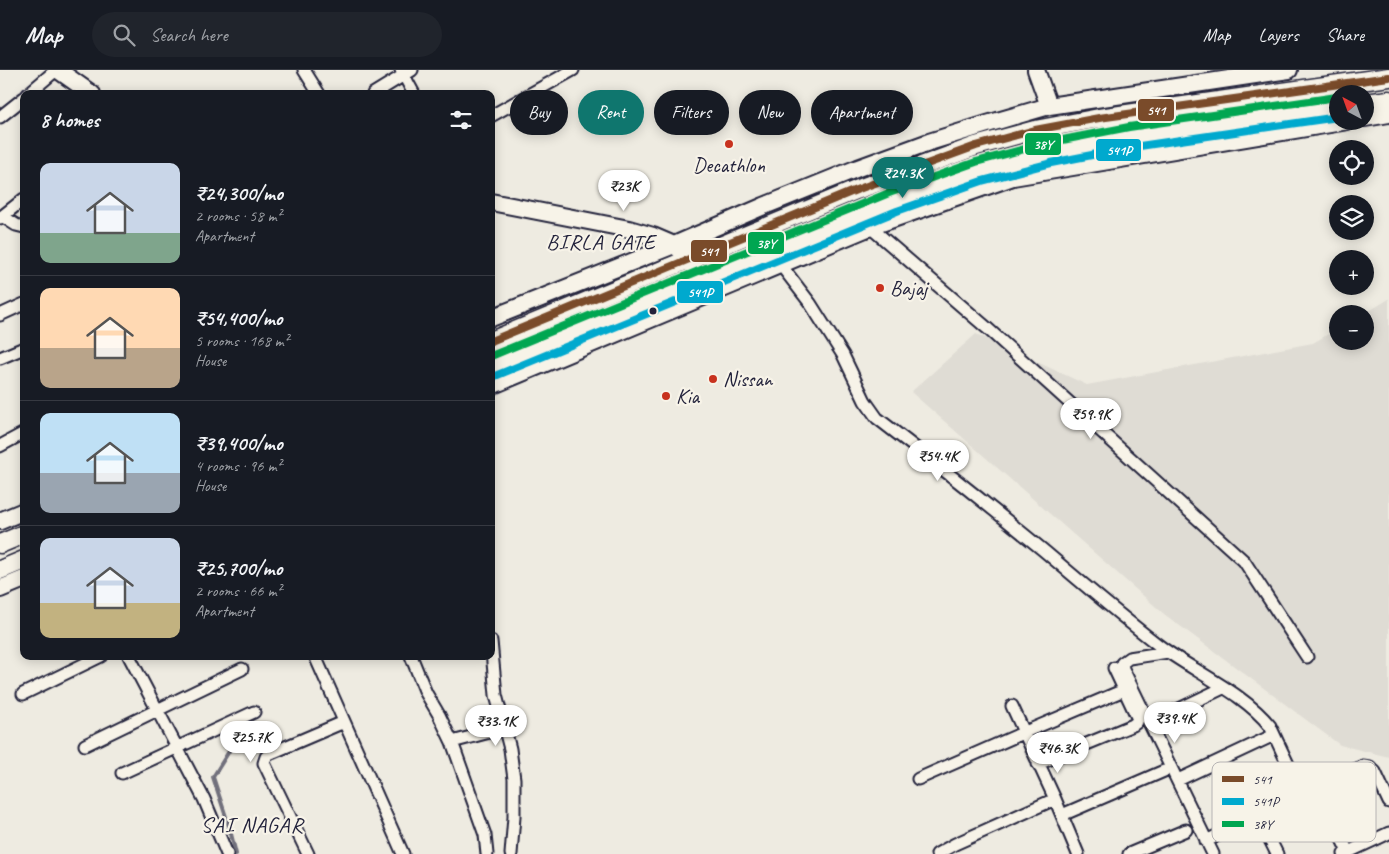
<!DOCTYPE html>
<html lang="en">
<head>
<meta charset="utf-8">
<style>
  :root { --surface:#171b24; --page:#20242c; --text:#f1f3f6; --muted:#9ea1a6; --line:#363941; --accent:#0f766e }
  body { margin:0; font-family:Caveat,sans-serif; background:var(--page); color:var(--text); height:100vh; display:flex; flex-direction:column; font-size:19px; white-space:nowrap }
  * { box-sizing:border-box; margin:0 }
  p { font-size:16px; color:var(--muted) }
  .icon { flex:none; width:28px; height:28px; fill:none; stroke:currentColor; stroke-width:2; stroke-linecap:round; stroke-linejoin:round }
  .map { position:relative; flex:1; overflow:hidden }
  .panel { position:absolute; left:20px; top:20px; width:475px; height:570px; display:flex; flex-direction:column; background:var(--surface); border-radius:10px; box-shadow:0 2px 12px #0003 }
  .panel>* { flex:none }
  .top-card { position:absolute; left:510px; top:20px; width:475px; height:45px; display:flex; gap:10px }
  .needle { width:32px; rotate:319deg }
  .fabs { position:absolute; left:1329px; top:15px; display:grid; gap:10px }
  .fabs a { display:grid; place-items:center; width:45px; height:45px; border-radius:50%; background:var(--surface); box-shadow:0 2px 12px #0003; font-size:25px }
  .price { position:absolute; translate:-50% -42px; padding:0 11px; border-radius:18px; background:#fff; color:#222; font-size:16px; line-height:32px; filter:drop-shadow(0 1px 2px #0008) }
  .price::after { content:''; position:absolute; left:50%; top:30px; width:15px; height:11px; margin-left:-8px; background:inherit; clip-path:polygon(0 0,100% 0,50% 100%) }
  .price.selected { background:var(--accent); color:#fff }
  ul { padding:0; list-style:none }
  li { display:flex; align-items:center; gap:15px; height:125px; padding:0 20px }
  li+li { border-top:1px solid var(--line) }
  li span { display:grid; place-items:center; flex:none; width:140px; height:100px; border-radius:10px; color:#555 }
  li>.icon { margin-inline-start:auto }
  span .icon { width:60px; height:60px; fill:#fffc; stroke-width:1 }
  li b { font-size:21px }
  h2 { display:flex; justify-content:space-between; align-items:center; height:60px; padding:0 20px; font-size:21px }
  .chip { padding:0 18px; border-radius:22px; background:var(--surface); box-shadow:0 2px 12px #0003; font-size:18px; line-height:45px }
  .chip.selected { background:var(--accent); color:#fff }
  header { display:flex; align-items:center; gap:30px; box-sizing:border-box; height:70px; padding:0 25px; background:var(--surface); border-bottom:1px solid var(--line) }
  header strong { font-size:24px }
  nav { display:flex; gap:28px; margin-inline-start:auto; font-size:18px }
  .search { width:350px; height:45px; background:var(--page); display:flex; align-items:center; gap:12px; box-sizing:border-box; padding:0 18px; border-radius:28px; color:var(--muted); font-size:19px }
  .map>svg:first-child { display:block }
  .built { fill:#dfdcd4 }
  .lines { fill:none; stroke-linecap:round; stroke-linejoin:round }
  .stream { stroke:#716f7b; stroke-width:4 }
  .street-casing { stroke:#22223b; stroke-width:15 }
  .secondary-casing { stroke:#22223b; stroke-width:20 }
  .primary-casing { stroke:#22223b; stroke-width:21 }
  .street { stroke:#f7f3e8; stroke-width:11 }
  .secondary { stroke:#f7f3e8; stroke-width:16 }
  .primary { stroke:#f7f3e8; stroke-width:18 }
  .bus-1-casing { stroke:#f7f3e8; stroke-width:11 }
  .bus-2-casing { stroke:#f7f3e8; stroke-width:11 }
  .bus-3-casing { stroke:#f7f3e8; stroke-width:11 }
  .bus-1 { stroke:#7a4b2a; stroke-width:8 }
  .bus-2 { stroke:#00a9ce; stroke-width:8 }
  .bus-3 { stroke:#00a651; stroke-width:8 }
  .poi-dot { fill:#c8321e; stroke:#f7f3e8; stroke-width:2 }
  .bus-dot { fill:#22223b; stroke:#f7f3e8; stroke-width:2 }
  .labels { text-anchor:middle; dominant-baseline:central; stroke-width:4.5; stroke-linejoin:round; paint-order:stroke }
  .poi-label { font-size:21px; fill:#22223b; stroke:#f7f3e8; text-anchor:start }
  .neighbourhood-label { font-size:22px; letter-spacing:1px; fill:#22223b; stroke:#f7f3e8 }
  .key { fill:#f7f3e8; stroke:#b7b4b4; stroke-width:1 }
  .key-label { font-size:14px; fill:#22223b }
  .line-badge { stroke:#f7f3e8; stroke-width:2 }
  .badge-label { font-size:14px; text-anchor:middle; font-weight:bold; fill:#fff }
</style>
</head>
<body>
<header>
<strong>Map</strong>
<div class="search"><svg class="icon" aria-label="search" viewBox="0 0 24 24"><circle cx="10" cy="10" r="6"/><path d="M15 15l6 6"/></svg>Search here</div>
<nav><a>Map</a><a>Layers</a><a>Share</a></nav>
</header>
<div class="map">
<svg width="1389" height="784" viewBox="0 0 1389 784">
  <rect width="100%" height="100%" fill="#eeebe1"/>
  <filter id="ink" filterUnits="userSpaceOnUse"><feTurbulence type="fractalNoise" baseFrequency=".02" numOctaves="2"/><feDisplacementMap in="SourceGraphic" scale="10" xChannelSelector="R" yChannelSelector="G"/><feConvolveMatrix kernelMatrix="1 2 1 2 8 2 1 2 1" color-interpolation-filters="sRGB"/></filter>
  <g filter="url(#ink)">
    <path class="built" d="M 1389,229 L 1389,687 L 1340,675 L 1164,544 L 911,322 L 976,264 L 1087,315 L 1313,273 L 1337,259 L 1338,271 L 1365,271 L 1365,244 L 1364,244 Z"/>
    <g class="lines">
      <path class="stream" d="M 236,784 L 229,756 L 213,707 L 236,670"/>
      <defs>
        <path id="street" d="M 304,0 L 319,24
          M 401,0 L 414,24
          M 28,24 L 56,0
          M 373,24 L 412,0
          M 491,46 L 573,0
          M 0,47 L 24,28
          M 2,146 L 16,155 L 24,157
          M 0,148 L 24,129
          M 870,157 L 987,258 L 1244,491 L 1307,587
          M 780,194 L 810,233 L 843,285 L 865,331 L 877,348 C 933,391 988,435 1043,480 C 1081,512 1118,544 1157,574 C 1192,601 1243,622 1270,656 L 1302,724
          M 0,245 L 24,234
          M 0,288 L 24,278
          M 0,376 L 24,363
          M 491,571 L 496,625 L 510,679 L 514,709 L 514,747 L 511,784
          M 1168,582 L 1129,588 L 1122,593 L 1123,599 L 1213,784
          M 129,586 L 204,729 L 227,784
          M 315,586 L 403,784
          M 411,586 L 426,623 L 439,645 L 452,672 L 485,765 L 487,784
          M 23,624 L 101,586
          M 1012,636 L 1055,729 L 1078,784
          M 1150,653 L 1223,618
          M 452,672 L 505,658
          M 85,675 L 242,599
          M 1038,694 L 1133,655 L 1137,652 L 1137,647 L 1114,598
          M 122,703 L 254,642
          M 918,709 L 1025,662 L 1124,620
          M 1178,710 L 1274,665
          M 1317,717 L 1348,782
          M 1062,745 L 1164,701
          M 1258,746 L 1277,784
          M 1206,771 L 1363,696 L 1370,697 L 1375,702 L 1389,732
          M 308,784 L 264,693 L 266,687 L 269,684 L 344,652
          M 937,784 L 955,774 L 1055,729
          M 1129,784 L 1186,760
          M 1344,784 L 1389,763"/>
        <path id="secondary" d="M 58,0 L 92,24
          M 1036,0 L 1049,36
          M 1365,48 L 1389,44
          M 491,132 L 629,159 L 653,166 L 674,175 L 690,188 L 705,224
          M 491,248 L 674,175 L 764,136 L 858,98 L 929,72 L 987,54 L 1049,36 L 1289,0
          M 491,316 L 870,157 L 1013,107 L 1348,51
          M 0,451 L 24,441
          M 0,519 L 24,509"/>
        <path id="primary" d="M 1365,33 L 1389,30
          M 491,271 L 856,120 L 976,76 L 1035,60 L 1099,48 L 1389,7
          M 491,297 L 893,132 C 931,118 969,103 1008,93 C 1116,64 1228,53 1338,37
          M 0,474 L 24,464
          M 0,500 L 24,490"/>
      </defs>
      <use href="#street" class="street-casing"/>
      <use href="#secondary" class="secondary-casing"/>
      <use href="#primary" class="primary-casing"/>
      <use href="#street" class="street"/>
      <use href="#secondary" class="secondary"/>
      <use href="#primary" class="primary"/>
      <defs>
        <path id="bus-1" d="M 491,271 L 856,120 L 976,76 L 1035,60 L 1099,48 L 1389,7"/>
        <path id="bus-2" d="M 495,306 L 897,141 L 982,111 L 1051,93 L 1133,77 L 1338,47"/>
        <path id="bus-3" d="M 491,286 L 889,123 L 976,92 L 1047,73 L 1129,57 L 1337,27"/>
      </defs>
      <use href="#bus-1" class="bus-1-casing"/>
      <use href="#bus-2" class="bus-2-casing"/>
      <use href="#bus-3" class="bus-3-casing"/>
      <use href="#bus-1" class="bus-1"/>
      <use href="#bus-2" class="bus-2"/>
      <use href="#bus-3" class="bus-3"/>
    </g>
  </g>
  <g class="poi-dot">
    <circle cx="729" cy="74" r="5"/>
    <circle cx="880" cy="218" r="5"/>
    <circle cx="713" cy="309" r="5"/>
    <circle cx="666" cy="326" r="5"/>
  </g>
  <circle class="bus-dot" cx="653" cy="241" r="4.5"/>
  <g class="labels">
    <g class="poi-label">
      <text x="729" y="95" text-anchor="middle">Decathlon</text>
      <text x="890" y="218">Bajaj</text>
      <text x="723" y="309">Nissan</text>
      <text x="676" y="326">Kia</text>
    </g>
    <g class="neighbourhood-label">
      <text x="601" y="172">BIRLA GATE</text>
      <text x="252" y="755">SAI NAGAR</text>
    </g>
  </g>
  <rect x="1212" y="692" width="164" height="80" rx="8" class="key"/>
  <rect x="1222" y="706" width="22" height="6" fill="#7a4b2a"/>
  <rect x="1222" y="728" width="22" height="7" fill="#00a9ce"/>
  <rect x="1222" y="751" width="22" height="6" fill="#00a651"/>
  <g class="key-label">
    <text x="1253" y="714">541</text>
    <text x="1253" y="736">541P</text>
    <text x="1253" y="759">38Y</text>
  </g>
  <g class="line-badge">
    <rect x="1137" y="28" width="38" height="24" rx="5" fill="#7a4b2a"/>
    <rect x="1024" y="62" width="38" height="24" rx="5" fill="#00a651"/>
    <rect x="1095" y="68" width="47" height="24" rx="5" fill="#00a9ce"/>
    <rect x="747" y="161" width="38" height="24" rx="5" fill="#00a651"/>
    <rect x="690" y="169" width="38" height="24" rx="5" fill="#7a4b2a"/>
    <rect x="676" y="210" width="48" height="24" rx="5" fill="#00a9ce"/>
  </g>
  <g class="badge-label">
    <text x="1156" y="45">541</text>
    <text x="1043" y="79">38Y</text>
    <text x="1119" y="85">541P</text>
    <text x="766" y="178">38Y</text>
    <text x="709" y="186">541</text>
    <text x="700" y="227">541P</text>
  </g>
</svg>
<div class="fabs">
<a><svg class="needle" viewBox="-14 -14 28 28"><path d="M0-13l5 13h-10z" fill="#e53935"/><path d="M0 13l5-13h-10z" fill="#9ea1a6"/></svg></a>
<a><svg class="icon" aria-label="locate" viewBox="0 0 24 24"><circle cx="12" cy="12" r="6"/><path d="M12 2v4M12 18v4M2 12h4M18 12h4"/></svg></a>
<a><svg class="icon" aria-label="layers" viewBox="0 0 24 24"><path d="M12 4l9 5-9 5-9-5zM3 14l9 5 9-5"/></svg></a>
<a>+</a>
<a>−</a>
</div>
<b class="price selected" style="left:903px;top:129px">₹24.3K</b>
<b class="price" style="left:624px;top:142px">₹23K</b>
<b class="price" style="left:1091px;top:370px">₹59.9K</b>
<b class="price" style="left:938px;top:412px">₹54.4K</b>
<b class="price" style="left:1175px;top:674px">₹39.4K</b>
<b class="price" style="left:496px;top:677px">₹33.1K</b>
<b class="price" style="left:251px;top:693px">₹25.7K</b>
<b class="price" style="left:1058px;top:704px">₹46.3K</b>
<div class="top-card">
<a class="chip">Buy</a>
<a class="chip selected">Rent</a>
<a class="chip">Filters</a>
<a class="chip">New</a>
<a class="chip">Apartment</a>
</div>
<section class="panel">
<h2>8 homes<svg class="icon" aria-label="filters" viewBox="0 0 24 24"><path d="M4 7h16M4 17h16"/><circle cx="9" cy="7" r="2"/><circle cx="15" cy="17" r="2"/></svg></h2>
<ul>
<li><span style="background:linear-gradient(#c9d6e8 70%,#7fa58c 0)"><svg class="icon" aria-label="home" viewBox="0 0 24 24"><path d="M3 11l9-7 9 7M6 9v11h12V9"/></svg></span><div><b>₹24,300/mo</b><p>2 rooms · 58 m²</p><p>Apartment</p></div></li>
<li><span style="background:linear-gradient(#ffd9b3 60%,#b9a48a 0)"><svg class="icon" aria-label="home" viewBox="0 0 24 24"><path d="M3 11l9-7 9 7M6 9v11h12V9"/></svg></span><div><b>₹54,400/mo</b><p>5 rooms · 168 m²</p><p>House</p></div></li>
<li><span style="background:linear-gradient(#bfe0f5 60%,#9aa5b1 0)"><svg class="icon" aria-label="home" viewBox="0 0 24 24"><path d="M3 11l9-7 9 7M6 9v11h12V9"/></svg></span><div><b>₹39,400/mo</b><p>4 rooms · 96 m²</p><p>House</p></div></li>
<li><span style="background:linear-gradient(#c9d6e8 65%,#c2b280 0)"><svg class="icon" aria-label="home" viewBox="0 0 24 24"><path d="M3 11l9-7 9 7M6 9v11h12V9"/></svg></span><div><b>₹25,700/mo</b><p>2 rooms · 66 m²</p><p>Apartment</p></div></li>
</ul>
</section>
</div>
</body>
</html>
